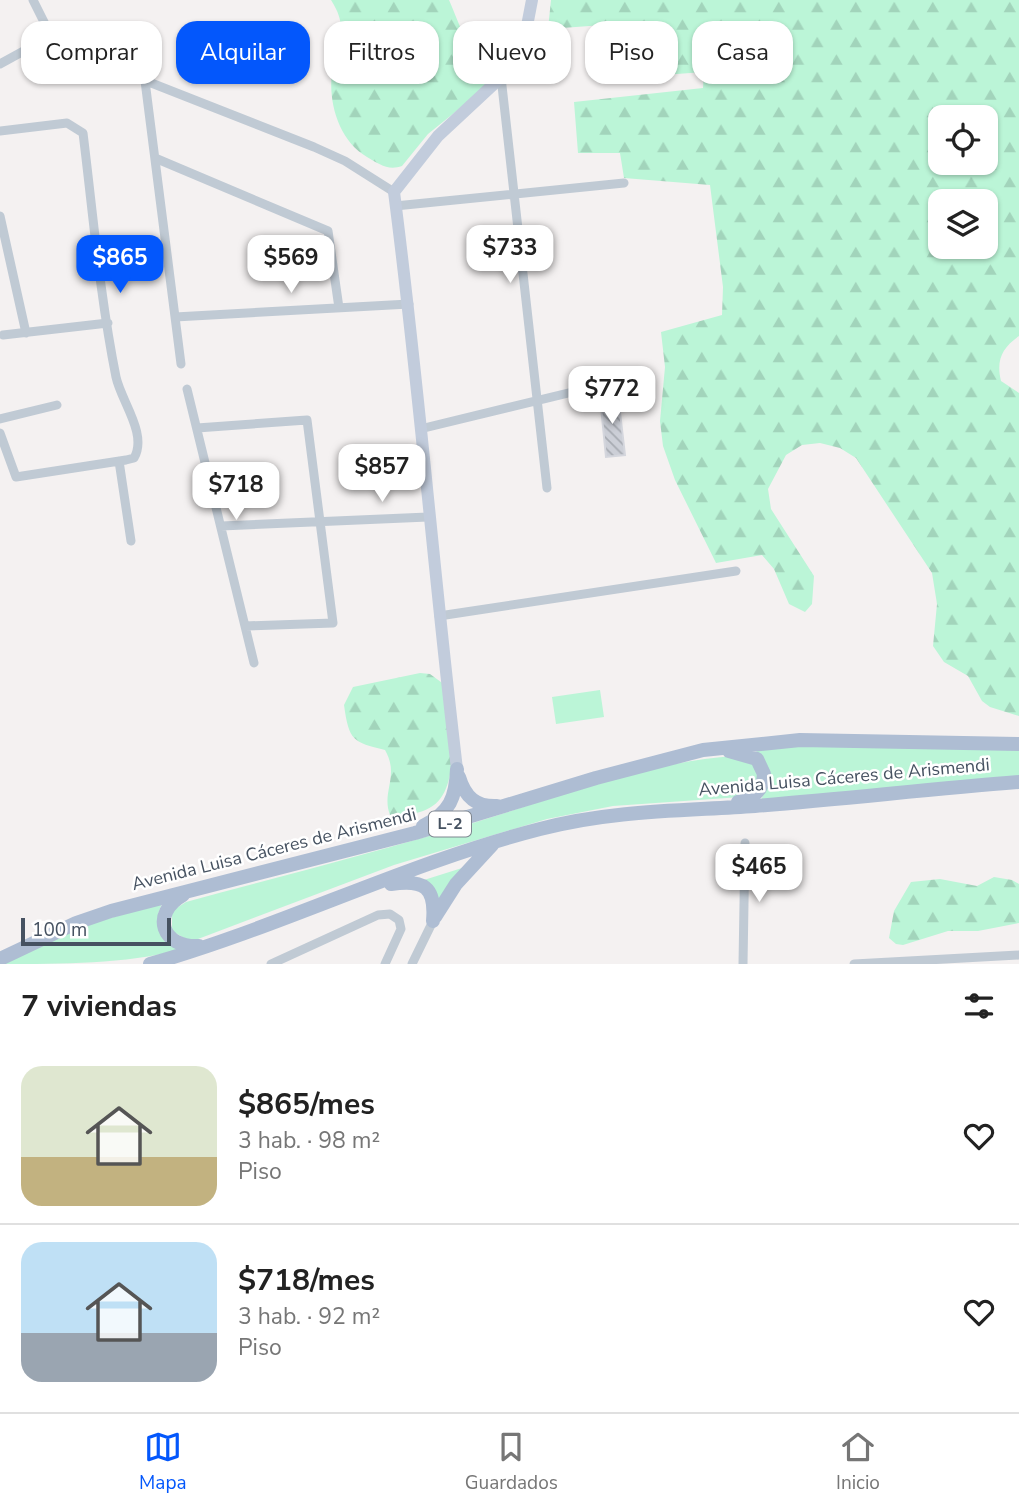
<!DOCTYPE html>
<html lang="es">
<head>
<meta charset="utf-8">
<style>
  :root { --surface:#fff; --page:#f2f2f2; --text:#222; --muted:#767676; --line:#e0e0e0; --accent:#0357fc }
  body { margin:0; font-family:"Nunito Sans",sans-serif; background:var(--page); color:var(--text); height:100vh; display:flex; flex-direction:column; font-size:26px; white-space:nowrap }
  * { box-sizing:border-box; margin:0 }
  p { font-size:23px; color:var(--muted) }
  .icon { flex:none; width:38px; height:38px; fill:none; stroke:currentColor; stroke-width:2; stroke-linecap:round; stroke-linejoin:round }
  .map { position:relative; height:964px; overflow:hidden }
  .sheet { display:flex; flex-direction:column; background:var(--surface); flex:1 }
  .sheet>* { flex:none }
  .guide { position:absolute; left:21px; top:21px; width:978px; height:63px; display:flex; gap:14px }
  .tools { position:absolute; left:928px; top:105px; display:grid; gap:14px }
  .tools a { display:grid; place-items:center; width:70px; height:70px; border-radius:14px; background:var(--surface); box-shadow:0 2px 5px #0004; font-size:35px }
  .scale { position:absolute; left:21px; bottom:18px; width:150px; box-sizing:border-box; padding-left:7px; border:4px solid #465261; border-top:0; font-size:19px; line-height:24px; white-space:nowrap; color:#465261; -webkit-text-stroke:5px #fff; paint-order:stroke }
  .price { position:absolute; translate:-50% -60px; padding:0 16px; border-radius:14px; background:#fff; color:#222; font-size:23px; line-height:46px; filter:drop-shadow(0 2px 4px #0008) }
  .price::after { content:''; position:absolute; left:50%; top:42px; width:21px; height:16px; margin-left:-10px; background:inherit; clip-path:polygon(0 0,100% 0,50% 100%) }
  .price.on { background:var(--accent); color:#fff }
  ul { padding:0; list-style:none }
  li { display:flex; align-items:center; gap:21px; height:175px; padding:0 21px }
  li+li { border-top:2px solid var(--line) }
  li span { display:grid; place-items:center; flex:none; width:196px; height:140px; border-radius:21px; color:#555 }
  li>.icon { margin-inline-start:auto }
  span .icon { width:84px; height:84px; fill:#fffc; stroke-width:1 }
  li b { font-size:30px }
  h2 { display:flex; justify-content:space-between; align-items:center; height:84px; padding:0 21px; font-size:30px }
  .pill { padding:0 24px; border-radius:21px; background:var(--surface); box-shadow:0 2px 5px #0004; font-size:24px; line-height:63px }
  .pill.on { background:var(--accent); color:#fff }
  .dock { display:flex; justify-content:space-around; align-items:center; height:98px; border-top:2px solid var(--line); background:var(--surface); font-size:19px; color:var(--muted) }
  .dock a { display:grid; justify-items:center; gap:4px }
  .dock .on { color:var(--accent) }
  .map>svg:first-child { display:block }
  .grass { fill:#bbf5d7 }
  .forest { fill:url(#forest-firs); fill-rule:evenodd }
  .building { fill:url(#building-back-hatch); stroke:#d4d6dd; stroke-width:2 }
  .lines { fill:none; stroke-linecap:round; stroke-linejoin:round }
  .street { stroke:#c0cad4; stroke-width:9 }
  .secondary { stroke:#c2ccdc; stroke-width:12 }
  .primary { stroke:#aebdd3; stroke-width:14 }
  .labels { text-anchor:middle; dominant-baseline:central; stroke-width:5; stroke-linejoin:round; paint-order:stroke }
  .shield { fill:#fff; stroke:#7e8690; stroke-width:2 }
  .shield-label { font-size:16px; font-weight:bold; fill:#465261 }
  .street-label { font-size:18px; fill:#465261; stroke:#fff }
</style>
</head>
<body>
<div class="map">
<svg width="1019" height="964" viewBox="0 0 1019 964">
  <defs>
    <pattern id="forest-firs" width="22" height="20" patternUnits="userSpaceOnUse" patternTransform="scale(1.75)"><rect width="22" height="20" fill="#bbf5d7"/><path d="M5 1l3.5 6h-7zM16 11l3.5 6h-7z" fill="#a2d4bb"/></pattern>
    <pattern id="building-back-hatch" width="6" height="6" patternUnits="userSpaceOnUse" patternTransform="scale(1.75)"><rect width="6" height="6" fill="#cccfd7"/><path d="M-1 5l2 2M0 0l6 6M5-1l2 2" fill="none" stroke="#a7abb2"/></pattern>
  </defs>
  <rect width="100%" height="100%" fill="#f4f1f1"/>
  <path class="grass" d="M 600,690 L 604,717 L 556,724 L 552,697 Z
    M 793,746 L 1019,749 L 1019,776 L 761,800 C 770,781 774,768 756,751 Z
    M 735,756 L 756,766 L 758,784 L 741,797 L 613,806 L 547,819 L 394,865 L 198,939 L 188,940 L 172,931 L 172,911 L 186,902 C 281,876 378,852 473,823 C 558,797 645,762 735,756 Z
    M 462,868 L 439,904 L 424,880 Z
    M 162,903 L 158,914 L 163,939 L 179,950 C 126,964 61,964 4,964 L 73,929 Z"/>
  <path class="forest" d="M 331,0 L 449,0 C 460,25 470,62 501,68 L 501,75 L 428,134 L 402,166 C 388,171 379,164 367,157 C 339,141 328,103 332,72 C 335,41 351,31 331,0 Z
    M 551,0 L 1019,0 L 1019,336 C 1002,348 996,360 1001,381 L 1019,393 L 1019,716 L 990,707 L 982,701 L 968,676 L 944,662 L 933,646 L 937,604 L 932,573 L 856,458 L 840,448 L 820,443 L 802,445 L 786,455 L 768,489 L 771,509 L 814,576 L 812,604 L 805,612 L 789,604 L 774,569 L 762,555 L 716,563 L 675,480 L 663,446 L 660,421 L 665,367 L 661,332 L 722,315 L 723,287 L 710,185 L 624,178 L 620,153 L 578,153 L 574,102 L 703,88 L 704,72 L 636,77 L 645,22 L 548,29 ZM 985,117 L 985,163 L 940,163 L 940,117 ZM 985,201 L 985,247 L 940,247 L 940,201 Z
    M 420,673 L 430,674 L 445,685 C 448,720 467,796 423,811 C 413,815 401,814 390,815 C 381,792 400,776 385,750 C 353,742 349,741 344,705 L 353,687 Z
    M 994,877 L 1012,880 L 1019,884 L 1019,923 L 978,931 L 948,931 L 903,945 L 896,944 L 889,938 L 894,911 L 911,882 L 940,879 L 977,886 Z"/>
  <path class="building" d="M 618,395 L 625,455 L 606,457 L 600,397 Z"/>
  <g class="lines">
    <path class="street" d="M 33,0 L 51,36 L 80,55 L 314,147 L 345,161 L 394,192
      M 0,64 L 51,36
      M 501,77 L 547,488
      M 145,81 L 181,364
      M 0,131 L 67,123 L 83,133 C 93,214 100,297 116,377 C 121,401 148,434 134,458 L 126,460 L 16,477 L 0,433
      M 155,158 L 328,231 L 339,308
      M 395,206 L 624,183
      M 0,216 L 26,333
      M 175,317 L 409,304
      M 3,335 L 108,323
      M 187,389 L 254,663
      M 0,419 L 57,405
      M 197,428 L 307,420 L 333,623 L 245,626
      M 420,429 L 618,381
      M 119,461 L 131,541
      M 221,526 L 428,517
      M 439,616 L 736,571
      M 271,964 L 378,915 L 390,914 L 399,920 L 401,929 L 385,964
      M 412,964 L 433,921
      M 743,964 L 745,843
      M 854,964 L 1019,955"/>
    <path class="secondary" d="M 457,769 C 434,577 419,384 394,192 L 438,136 L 510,69 L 522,52 L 532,0"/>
    <path class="primary" d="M 729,751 L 757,759 L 764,774 C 763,791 754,797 738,802
      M 459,777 C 465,797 476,807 497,806
      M 423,826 C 450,813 456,797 457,769
      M 391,884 C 424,879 436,887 433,921
      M 183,895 C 150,914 162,948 199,946
      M 435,917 L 456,884 L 492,845
      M 0,959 L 76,923 L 111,911 L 415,833 L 596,778 L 703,750 L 800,740 L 1019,744
      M 150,964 C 283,926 407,863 540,829 C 612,810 682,811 755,806 C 843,799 931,789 1019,782"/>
  </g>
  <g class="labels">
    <rect class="shield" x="429" y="811.5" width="42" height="25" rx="5"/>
    <g class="shield-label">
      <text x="450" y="824">L-2</text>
    </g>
    <g class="street-label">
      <text transform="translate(844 777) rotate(-5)">Avenida Luisa Cáceres de Arismendi</text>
      <text transform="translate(274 849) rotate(-14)">Avenida Luisa Cáceres de Arismendi</text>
    </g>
  </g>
</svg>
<div class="tools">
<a><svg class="icon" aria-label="locate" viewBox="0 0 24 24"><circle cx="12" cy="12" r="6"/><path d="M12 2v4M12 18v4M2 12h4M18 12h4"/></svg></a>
<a><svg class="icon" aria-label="layers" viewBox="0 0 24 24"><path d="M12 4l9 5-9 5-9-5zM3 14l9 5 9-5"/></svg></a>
</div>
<div class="scale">100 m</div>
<b class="price" style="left:510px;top:285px">$733</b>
<b class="price on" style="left:120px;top:295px">$865</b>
<b class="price" style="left:291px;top:295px">$569</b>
<b class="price" style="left:612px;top:426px">$772</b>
<b class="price" style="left:382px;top:504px">$857</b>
<b class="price" style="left:236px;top:522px">$718</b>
<b class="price" style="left:759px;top:904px">$465</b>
<div class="guide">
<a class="pill">Comprar</a>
<a class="pill on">Alquilar</a>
<a class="pill">Filtros</a>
<a class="pill">Nuevo</a>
<a class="pill">Piso</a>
<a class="pill">Casa</a>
</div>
</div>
<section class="sheet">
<h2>7 viviendas<svg class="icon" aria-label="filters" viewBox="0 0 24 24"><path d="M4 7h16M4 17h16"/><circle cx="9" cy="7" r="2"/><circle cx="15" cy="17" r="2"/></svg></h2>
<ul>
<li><span style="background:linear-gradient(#dfe7d0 65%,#c2b280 0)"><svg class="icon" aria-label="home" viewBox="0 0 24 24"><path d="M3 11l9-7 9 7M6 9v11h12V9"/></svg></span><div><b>$865/mes</b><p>3 hab. · 98 m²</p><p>Piso</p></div><svg class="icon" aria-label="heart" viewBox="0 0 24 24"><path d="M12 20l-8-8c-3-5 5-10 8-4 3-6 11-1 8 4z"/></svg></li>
<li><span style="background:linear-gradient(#bfe0f5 65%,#9aa5b1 0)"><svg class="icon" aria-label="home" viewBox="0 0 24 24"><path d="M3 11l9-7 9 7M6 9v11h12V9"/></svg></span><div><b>$718/mes</b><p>3 hab. · 92 m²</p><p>Piso</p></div><svg class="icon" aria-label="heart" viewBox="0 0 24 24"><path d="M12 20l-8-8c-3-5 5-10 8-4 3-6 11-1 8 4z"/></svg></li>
</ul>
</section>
<nav class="dock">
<a class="on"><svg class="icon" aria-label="map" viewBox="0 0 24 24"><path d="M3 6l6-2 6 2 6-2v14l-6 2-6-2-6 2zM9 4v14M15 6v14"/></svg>Mapa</a>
<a><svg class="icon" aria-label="saved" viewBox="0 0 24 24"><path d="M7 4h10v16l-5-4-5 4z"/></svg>Guardados</a>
<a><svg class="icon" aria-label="home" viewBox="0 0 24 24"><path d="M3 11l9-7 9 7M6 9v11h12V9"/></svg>Inicio</a>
</nav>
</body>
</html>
